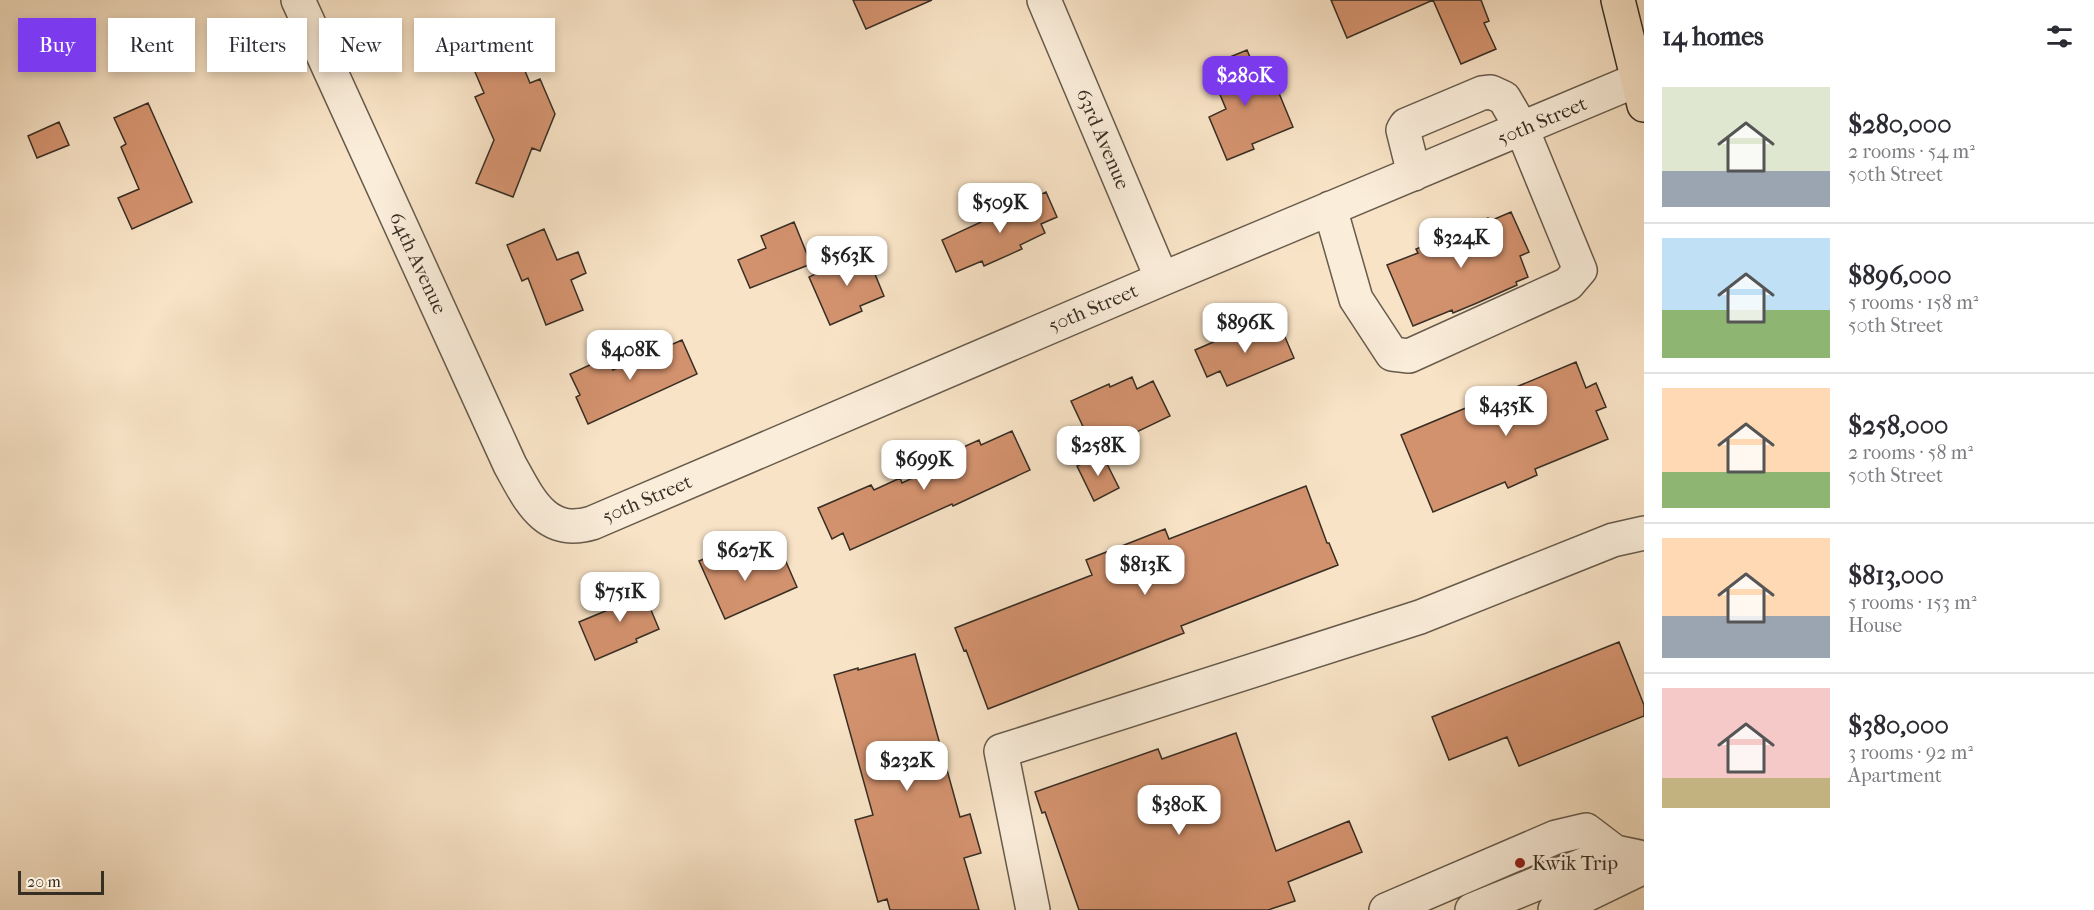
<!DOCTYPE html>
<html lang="en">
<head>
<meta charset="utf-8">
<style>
  :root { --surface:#fff; --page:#f7f7f7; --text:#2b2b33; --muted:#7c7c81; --line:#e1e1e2; --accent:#7c3aed }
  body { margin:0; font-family:"IM FELL French Canon",serif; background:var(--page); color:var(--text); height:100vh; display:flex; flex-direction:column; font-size:22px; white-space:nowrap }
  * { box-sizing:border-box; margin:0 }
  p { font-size:20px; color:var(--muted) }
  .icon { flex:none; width:33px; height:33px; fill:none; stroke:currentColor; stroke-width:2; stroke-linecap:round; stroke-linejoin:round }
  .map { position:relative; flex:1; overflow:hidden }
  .side { display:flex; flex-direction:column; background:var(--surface); width:450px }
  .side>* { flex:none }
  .banner { position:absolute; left:18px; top:18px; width:570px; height:54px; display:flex; gap:12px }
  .scale { position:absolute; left:18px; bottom:15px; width:86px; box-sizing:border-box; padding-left:6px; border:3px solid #372e24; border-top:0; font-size:16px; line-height:21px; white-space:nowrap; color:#372e24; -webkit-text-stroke:4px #faedda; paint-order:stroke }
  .price { position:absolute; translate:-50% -51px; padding:0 14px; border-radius:12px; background:#fff; color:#222; font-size:20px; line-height:39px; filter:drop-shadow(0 2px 3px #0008) }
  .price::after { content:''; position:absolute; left:50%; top:36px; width:18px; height:14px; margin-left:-9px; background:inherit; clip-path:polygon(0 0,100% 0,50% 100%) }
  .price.current { background:var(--accent); color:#fff }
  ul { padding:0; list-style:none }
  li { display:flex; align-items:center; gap:18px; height:150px; padding:0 18px }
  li+li { border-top:2px solid var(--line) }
  li span { display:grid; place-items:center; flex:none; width:168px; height:120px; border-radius:0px; color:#555 }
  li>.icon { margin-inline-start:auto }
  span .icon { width:72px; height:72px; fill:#fffc; stroke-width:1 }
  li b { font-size:26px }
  h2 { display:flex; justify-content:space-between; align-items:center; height:72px; padding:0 18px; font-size:26px }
  .chip { padding:0 21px; border-radius:0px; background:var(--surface); box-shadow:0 3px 9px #0003; font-size:21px; line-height:54px }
  .chip.current { background:var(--accent); color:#fff }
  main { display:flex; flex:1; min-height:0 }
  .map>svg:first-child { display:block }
  .building { fill:#d3926e; stroke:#372e24; stroke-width:1.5 }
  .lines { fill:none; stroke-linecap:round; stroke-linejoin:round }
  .minor-casing { stroke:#675b4c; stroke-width:36 }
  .major-casing { stroke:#372e24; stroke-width:36 }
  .minor { stroke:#faedda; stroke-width:33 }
  .major { stroke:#f8e3c6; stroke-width:33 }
  .poi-dot { fill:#8f2418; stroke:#faedda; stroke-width:2 }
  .labels { text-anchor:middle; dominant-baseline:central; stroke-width:4.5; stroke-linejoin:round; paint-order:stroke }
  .street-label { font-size:20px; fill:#372e24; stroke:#faedda }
  .poi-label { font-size:20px; fill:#372e24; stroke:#faedda; text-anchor:start }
</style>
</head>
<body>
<main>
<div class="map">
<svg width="1644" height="910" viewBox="0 0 1644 910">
  <rect width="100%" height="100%" fill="#f8e3c6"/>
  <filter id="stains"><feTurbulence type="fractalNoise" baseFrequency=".00333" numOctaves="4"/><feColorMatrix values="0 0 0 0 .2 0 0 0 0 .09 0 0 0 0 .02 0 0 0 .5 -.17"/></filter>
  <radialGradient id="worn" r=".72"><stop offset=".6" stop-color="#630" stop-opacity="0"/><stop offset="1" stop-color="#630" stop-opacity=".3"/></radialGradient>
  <path class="building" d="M 853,0 L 932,0 L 866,29 Z
    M 1331,0 L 1481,0 L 1489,21 L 1484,23 L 1496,49 L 1461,64 L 1433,0 L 1347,38 Z
    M 510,35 L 530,83 L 540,79 L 555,114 L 540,151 L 532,148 L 513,197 L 476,183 L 494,140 L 475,97 L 484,93 L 472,65 L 477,63 L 471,51 Z
    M 1247,50 L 1264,91 L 1276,86 L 1293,127 L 1252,144 L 1254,149 L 1227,160 L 1209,117 L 1226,109 L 1208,66 Z
    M 148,103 L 192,202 L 132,229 L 118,198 L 139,189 L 121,147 L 126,144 L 114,118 Z
    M 59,122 L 69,145 L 37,158 L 28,136 Z
    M 1046,192 L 1057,217 L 1041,224 L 1045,233 L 1020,245 L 1022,249 L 984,266 L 982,261 L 956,272 L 942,240 Z
    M 1511,212 L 1529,252 L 1520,256 L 1528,277 L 1516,282 L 1517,285 L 1477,303 L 1453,313 L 1452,310 L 1413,326 L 1387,265 L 1418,253 L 1416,249 L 1488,218 L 1490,221 Z
    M 794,222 L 811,264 L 750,288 L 738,260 L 766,248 L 761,236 Z
    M 544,229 L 557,260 L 578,252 L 586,273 L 571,280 L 583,310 L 546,325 L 528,278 L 522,281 L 507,245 Z
    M 865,250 L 884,296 L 860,306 L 862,311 L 830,325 L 809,277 Z
    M 1279,323 L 1294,358 L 1227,386 L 1220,371 L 1207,377 L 1195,350 L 1248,327 L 1251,335 Z
    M 682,340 L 697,374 L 588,424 L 576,397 L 580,395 L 570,374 L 607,357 L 613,370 Z
    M 1576,362 L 1586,388 L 1596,383 L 1606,407 L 1596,411 L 1608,439 L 1535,469 L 1537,475 L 1508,488 L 1505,482 L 1433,512 L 1401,435 Z
    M 1132,377 L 1137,389 L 1153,381 L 1170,416 L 1095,452 L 1071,401 L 1109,384 L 1110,387 Z
    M 1012,431 L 1030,470 L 953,506 L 952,504 L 850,550 L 843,533 L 832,539 L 818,508 L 871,485 L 874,490 L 900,478 L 902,483 L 953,459 L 950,453 L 979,440 L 981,445 Z
    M 1102,454 L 1119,488 L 1094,501 L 1077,466 Z
    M 1306,486 L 1327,543 L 1329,543 L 1338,565 L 1181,626 L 1184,633 L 988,709 L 966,650 L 964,651 L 955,628 L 1092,575 L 1086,560 L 1165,529 L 1169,539 Z
    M 728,549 L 737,569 L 744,566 L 746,571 L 783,555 L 797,587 L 725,619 L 699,561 Z
    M 640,584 L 659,629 L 636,639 L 637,642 L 595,660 L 579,622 L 615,607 L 611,596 Z
    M 1619,642 L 1644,705 L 1644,716 L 1519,766 L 1507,737 L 1449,760 L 1432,717 Z
    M 915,654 L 960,817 L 970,814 L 981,853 L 964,858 L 979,910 L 890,910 L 887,899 L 878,902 L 855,820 L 873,815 L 834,675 L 858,668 L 858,670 Z
    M 1236,733 L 1276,851 L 1349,821 L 1362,852 L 1288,882 L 1295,901 L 1268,910 L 1079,910 L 1045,812 L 1042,813 L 1035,792 L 1158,749 L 1162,759 Z"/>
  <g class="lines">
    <defs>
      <path id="minor" d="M 298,0 L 510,465 C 529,499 545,537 592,523 L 1162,279 L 1644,77
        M 1044,0 L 1162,279
        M 1330,208 L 1356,299 L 1392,354 L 1409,356 L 1568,284 L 1580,270 L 1522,129 L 1504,98 L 1491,92 L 1482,93 L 1406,125 L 1403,130 L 1414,174
        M 1033,910 L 1001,751 L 1420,617 L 1613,540 L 1644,533
        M 1386,910 L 1556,837 L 1586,830 L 1615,852
        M 1472,910 L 1615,852 L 1644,858
        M 1555,910 L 1644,867"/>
      <path id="major" d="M 1618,0 L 1644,105"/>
    </defs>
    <use href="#minor" class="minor-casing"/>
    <use href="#major" class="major-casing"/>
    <use href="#minor" class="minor"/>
    <use href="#major" class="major"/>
  </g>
  <circle class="poi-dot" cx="1520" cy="863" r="6"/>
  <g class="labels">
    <g class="street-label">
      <text transform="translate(1542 121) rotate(-23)">50th Street</text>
      <text transform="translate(1103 139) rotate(67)">63rd Avenue</text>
      <text transform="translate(418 263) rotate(65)">64th Avenue</text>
      <text transform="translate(1093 308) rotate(-23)">50th Street</text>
      <text transform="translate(647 499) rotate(-23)">50th Street</text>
    </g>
    <g class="poi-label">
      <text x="1532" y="863">Kwik Trip</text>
    </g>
  </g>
  <rect width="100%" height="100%" filter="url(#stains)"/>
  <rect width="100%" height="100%" fill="url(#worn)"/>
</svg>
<div class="scale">20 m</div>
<b class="price current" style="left:1245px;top:107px">$280K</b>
<b class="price" style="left:1000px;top:234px">$509K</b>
<b class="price" style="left:1461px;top:269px">$324K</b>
<b class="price" style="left:847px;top:287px">$563K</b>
<b class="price" style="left:1245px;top:354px">$896K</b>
<b class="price" style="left:630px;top:381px">$408K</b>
<b class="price" style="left:1506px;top:437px">$435K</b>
<b class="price" style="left:1098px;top:477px">$258K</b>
<b class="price" style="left:924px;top:491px">$699K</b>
<b class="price" style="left:745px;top:582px">$627K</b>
<b class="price" style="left:1145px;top:596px">$813K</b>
<b class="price" style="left:620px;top:623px">$751K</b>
<b class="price" style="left:907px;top:792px">$232K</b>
<b class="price" style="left:1179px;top:836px">$380K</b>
<div class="banner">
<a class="chip current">Buy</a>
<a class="chip">Rent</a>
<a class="chip">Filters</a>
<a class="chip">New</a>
<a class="chip">Apartment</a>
</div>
</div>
<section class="side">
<h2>14 homes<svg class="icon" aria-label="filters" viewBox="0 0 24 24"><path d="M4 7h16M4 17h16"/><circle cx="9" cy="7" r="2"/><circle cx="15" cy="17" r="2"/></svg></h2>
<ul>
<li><span style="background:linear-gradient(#dfe7d0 70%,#9aa5b1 0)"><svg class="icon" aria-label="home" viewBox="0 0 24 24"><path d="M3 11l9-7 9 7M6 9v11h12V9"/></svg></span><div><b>$280,000</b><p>2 rooms · 54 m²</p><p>50th Street</p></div></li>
<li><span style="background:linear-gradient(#bfe0f5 60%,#8fb573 0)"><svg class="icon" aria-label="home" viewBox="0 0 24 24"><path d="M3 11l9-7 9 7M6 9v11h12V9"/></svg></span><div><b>$896,000</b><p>5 rooms · 158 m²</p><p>50th Street</p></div></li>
<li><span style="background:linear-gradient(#ffd9b3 70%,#8fb573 0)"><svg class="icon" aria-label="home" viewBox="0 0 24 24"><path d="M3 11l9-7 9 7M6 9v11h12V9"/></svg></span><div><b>$258,000</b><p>2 rooms · 58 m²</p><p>50th Street</p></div></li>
<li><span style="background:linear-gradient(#ffd9b3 65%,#9aa5b1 0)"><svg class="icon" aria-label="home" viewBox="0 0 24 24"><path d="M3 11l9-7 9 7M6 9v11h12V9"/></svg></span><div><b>$813,000</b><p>5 rooms · 153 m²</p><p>House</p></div></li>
<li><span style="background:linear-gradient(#f6c9c9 75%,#c2b280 0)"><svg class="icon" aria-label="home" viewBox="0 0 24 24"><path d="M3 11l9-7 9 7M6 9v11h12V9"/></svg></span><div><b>$380,000</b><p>3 rooms · 92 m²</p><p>Apartment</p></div></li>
</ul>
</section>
</main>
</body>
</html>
